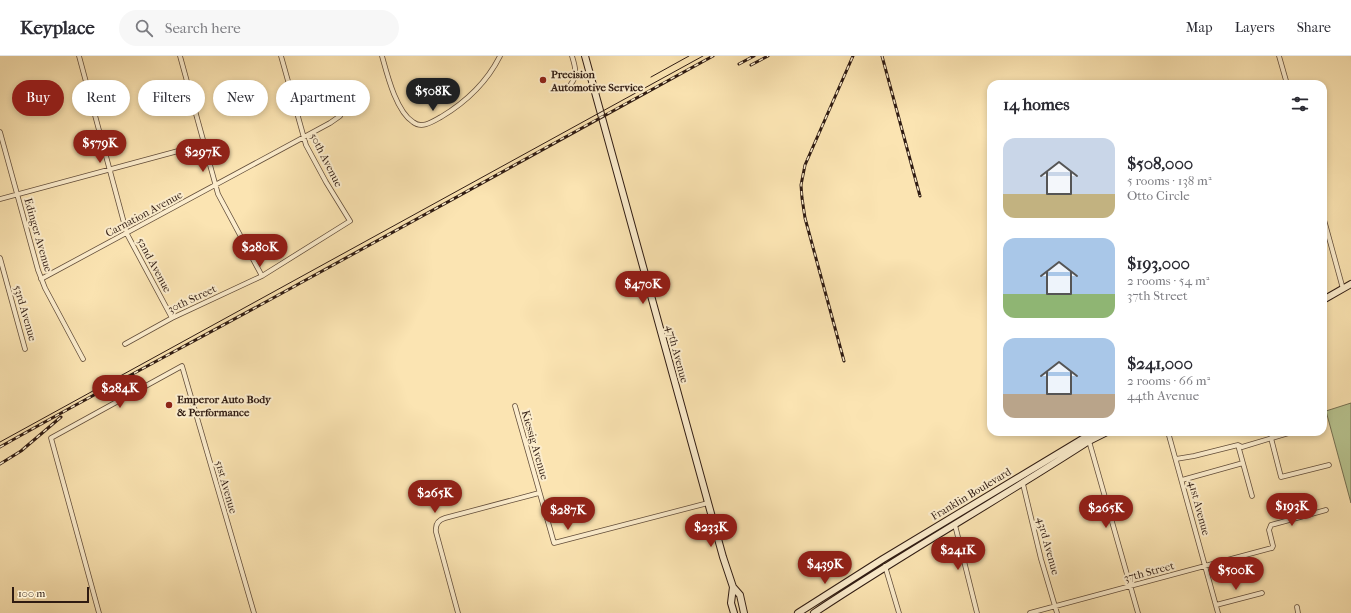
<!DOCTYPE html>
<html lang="en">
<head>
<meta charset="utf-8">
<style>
  :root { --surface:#fff; --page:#f7f7f7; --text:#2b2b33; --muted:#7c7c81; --line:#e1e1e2; --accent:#8f2418 }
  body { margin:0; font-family:"IM FELL French Canon",serif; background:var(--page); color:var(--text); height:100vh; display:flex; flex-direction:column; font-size:15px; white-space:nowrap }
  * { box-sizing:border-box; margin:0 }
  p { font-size:13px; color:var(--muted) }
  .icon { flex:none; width:22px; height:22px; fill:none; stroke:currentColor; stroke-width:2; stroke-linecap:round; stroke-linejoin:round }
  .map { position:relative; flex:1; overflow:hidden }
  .details { position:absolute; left:987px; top:24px; width:340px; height:356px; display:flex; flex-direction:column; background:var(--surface); border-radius:12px; box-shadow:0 2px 6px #0003 }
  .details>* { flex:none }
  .guide { position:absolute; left:12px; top:24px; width:380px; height:36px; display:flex; gap:8px }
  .scale { position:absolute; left:12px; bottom:10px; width:77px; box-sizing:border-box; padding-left:4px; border:2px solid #2f1b12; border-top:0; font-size:11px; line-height:14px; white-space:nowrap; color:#2f1b12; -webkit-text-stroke:3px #fcedcd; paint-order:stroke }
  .price { position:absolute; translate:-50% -34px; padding:0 9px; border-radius:14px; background:var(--accent); color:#fff; font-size:13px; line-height:26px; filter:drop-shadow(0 1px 2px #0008) }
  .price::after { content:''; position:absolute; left:50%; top:24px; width:12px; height:9px; margin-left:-6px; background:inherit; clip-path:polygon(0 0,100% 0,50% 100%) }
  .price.active { background:#222; color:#fff }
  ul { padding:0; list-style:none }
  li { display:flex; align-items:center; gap:12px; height:100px; padding:0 16px }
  li span { display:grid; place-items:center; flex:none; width:112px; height:80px; border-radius:12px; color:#555 }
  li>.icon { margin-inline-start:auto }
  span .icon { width:48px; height:48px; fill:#fffc; stroke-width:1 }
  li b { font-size:17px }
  h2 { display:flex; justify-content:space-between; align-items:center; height:48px; padding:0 16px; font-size:17px }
  .tag { padding:0 14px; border-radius:18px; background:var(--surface); box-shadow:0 2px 6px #0003; font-size:14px; line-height:36px }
  .tag.active { background:var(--accent); color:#fff }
  header { display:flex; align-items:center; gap:24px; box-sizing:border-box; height:56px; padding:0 20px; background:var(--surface); border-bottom:1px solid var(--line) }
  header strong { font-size:19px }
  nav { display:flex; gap:22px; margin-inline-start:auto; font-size:14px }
  .search { width:280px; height:36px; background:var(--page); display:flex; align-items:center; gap:10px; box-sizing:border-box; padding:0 14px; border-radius:22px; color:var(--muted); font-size:15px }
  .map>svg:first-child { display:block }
  .green { fill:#b8c591; stroke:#747052 }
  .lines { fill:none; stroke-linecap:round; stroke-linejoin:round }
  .street-casing { stroke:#624d3a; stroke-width:5.5 }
  .secondary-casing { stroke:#2f1b12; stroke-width:8 }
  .street { stroke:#fcedcd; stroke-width:4 }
  .secondary { stroke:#fcedcd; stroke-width:6 }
  .tram { stroke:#2f1b12; stroke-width:1 }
  .rail-casing { stroke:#2f1b12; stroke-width:3 }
  .rail { stroke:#fcedcd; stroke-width:1.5; stroke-dasharray:4.5; stroke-linecap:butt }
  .poi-dot { fill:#8f2418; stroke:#fcedcd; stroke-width:1.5 }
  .labels { text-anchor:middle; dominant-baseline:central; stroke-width:4; stroke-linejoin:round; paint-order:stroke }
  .poi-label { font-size:11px; font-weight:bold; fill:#2f1b12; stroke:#fcedcd; text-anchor:start }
  .street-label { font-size:11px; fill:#2f1b12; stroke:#fcedcd }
</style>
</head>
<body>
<header>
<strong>Keyplace</strong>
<div class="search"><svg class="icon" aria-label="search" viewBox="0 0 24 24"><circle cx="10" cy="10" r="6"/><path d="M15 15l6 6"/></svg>Search here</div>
<nav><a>Map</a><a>Layers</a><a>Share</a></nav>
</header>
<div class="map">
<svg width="1351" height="557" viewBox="0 0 1351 557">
  <rect width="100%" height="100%" fill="#fbe4b2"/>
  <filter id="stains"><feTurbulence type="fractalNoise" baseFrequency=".005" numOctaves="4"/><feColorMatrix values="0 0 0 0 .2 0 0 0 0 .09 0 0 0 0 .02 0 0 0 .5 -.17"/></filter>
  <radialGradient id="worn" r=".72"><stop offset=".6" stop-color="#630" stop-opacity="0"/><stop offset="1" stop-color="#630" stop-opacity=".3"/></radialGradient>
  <path class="green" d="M 1351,347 L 1351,447 L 1326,355 Z"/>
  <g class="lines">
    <defs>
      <path id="street" d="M 79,0 L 127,178 L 172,262
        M 180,0 L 218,138 L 262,220
        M 382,0 C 387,18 396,55 413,66 C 422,73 432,66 441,61 C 466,46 487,26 500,0
        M 1279,0 L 1287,28
        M 571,28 C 578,19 575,10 572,0
        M 0,76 L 38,214 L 45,232 L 83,303
        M 0,143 L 204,88
        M 1323,160 L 1343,233
        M 0,202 L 25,293
        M 41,223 L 330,67 L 340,60
        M 125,288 L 172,262 L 262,220 L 350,165 L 326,126 L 306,89 L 281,0
        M 515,350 L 554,487 L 708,447
        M 1168,376 L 1218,557
        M 1271,382 L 1281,421 L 1329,409
        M 1089,385 L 1138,557
        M 1238,389 L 1252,440
        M 1176,403 L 1194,400 L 1238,389 L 1242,391 L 1292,376
        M 1182,424 L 1243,407
        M 1023,428 L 1041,503 L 1057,557
        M 955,469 L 977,557
        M 885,510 L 899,557
        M 1216,549 L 1262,537
        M 1297,551 L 1298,557
        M 99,557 L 51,382 L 182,310 L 254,557
        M 458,557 L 436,476 C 435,469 438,464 445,462 L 539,437
        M 1030,557 L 1272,492 L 1273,490 L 1269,474 L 1271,469 L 1326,454"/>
      <path id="secondary" d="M 585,0 L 723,501 L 733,531 L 731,547 L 734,557
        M 1323,244 L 1351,228
        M 733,531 L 740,539 L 744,557
        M 798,557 L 883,503 L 1094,376
        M 814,557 C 904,497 998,444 1089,385 L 1107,376"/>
    </defs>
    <use href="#street" class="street-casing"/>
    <use href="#secondary" class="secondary-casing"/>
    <use href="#street" class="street"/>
    <use href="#secondary" class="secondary"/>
    <path class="tram" d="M 651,21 L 689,0
      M 0,386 L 703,0"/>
    <defs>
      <path id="rail" d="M 882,0 L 920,140
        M 739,8 L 754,0
        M 751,9 L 768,0
        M 844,305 L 805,162 L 802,142 L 801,129 L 805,109 L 853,0
        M 0,391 C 94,338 189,288 284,236 C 427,158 569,78 713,0
        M 0,408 L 21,395 L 61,361"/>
    </defs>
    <use href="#rail" class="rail-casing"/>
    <use href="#rail" class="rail"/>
  </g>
  <g class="poi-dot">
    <circle cx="543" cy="24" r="4"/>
    <circle cx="169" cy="349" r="4"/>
  </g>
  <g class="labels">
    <g class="poi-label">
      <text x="551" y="18">Precision<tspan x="551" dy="13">Automotive Service</tspan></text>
      <text x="177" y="343">Emperor Auto Body<tspan x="177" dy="13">&amp; Performance</tspan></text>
    </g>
    <g class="street-label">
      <text transform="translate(326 104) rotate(63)">50th Avenue</text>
      <text transform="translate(144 158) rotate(-28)">Carnation Avenue</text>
      <text transform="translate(38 179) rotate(74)">Edinger Avenue</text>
      <text transform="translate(154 209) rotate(62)">52nd Avenue</text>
      <text transform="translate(192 243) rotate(-25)">30th Street</text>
      <text transform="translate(25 257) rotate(74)">53rd Avenue</text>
      <text transform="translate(677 298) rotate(75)">47th Avenue</text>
      <text transform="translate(535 389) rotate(74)">Kiessig Avenue</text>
      <text transform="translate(226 431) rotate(74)">51st Avenue</text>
      <text transform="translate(971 438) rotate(-31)">Franklin Boulevard</text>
      <text transform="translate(1199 452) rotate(75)">41st Avenue</text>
      <text transform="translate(1048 490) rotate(75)">43rd Avenue</text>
      <text transform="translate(1149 516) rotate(-15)">37th Street</text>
    </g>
  </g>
  <rect width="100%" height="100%" filter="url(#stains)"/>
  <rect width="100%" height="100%" fill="url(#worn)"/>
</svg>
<div class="scale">100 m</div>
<b class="price active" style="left:433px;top:56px">$508K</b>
<b class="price" style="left:100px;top:108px">$579K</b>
<b class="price" style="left:203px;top:117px">$297K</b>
<b class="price" style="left:260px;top:212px">$280K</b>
<b class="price" style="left:643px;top:249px">$470K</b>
<b class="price" style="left:120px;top:353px">$284K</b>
<b class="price" style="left:435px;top:458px">$265K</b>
<b class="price" style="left:1292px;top:471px">$193K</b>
<b class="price" style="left:1106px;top:473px">$265K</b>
<b class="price" style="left:568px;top:475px">$287K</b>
<b class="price" style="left:711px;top:492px">$233K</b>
<b class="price" style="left:958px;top:515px">$241K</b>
<b class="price" style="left:825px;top:529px">$439K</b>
<b class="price" style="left:1236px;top:535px">$500K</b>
<div class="guide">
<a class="tag active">Buy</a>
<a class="tag">Rent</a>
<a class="tag">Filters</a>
<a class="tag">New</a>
<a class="tag">Apartment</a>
</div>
<section class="details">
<h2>14 homes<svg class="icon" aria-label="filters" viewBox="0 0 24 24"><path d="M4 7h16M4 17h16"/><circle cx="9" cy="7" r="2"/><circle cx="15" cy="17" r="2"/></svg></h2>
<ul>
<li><span style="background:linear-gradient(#c9d6e8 70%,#c2b280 0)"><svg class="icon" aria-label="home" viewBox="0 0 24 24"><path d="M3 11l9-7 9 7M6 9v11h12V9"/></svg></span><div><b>$508,000</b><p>5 rooms · 138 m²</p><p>Otto Circle</p></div></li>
<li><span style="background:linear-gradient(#a9c7e8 70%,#8fb573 0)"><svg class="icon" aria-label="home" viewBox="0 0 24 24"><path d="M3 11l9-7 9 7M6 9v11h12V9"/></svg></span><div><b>$193,000</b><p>2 rooms · 54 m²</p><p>37th Street</p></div></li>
<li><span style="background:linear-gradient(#a9c7e8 70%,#b9a48a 0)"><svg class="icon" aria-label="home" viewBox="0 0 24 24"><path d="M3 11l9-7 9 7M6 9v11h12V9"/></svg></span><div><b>$241,000</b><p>2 rooms · 66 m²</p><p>44th Avenue</p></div></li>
</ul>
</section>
</div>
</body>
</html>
